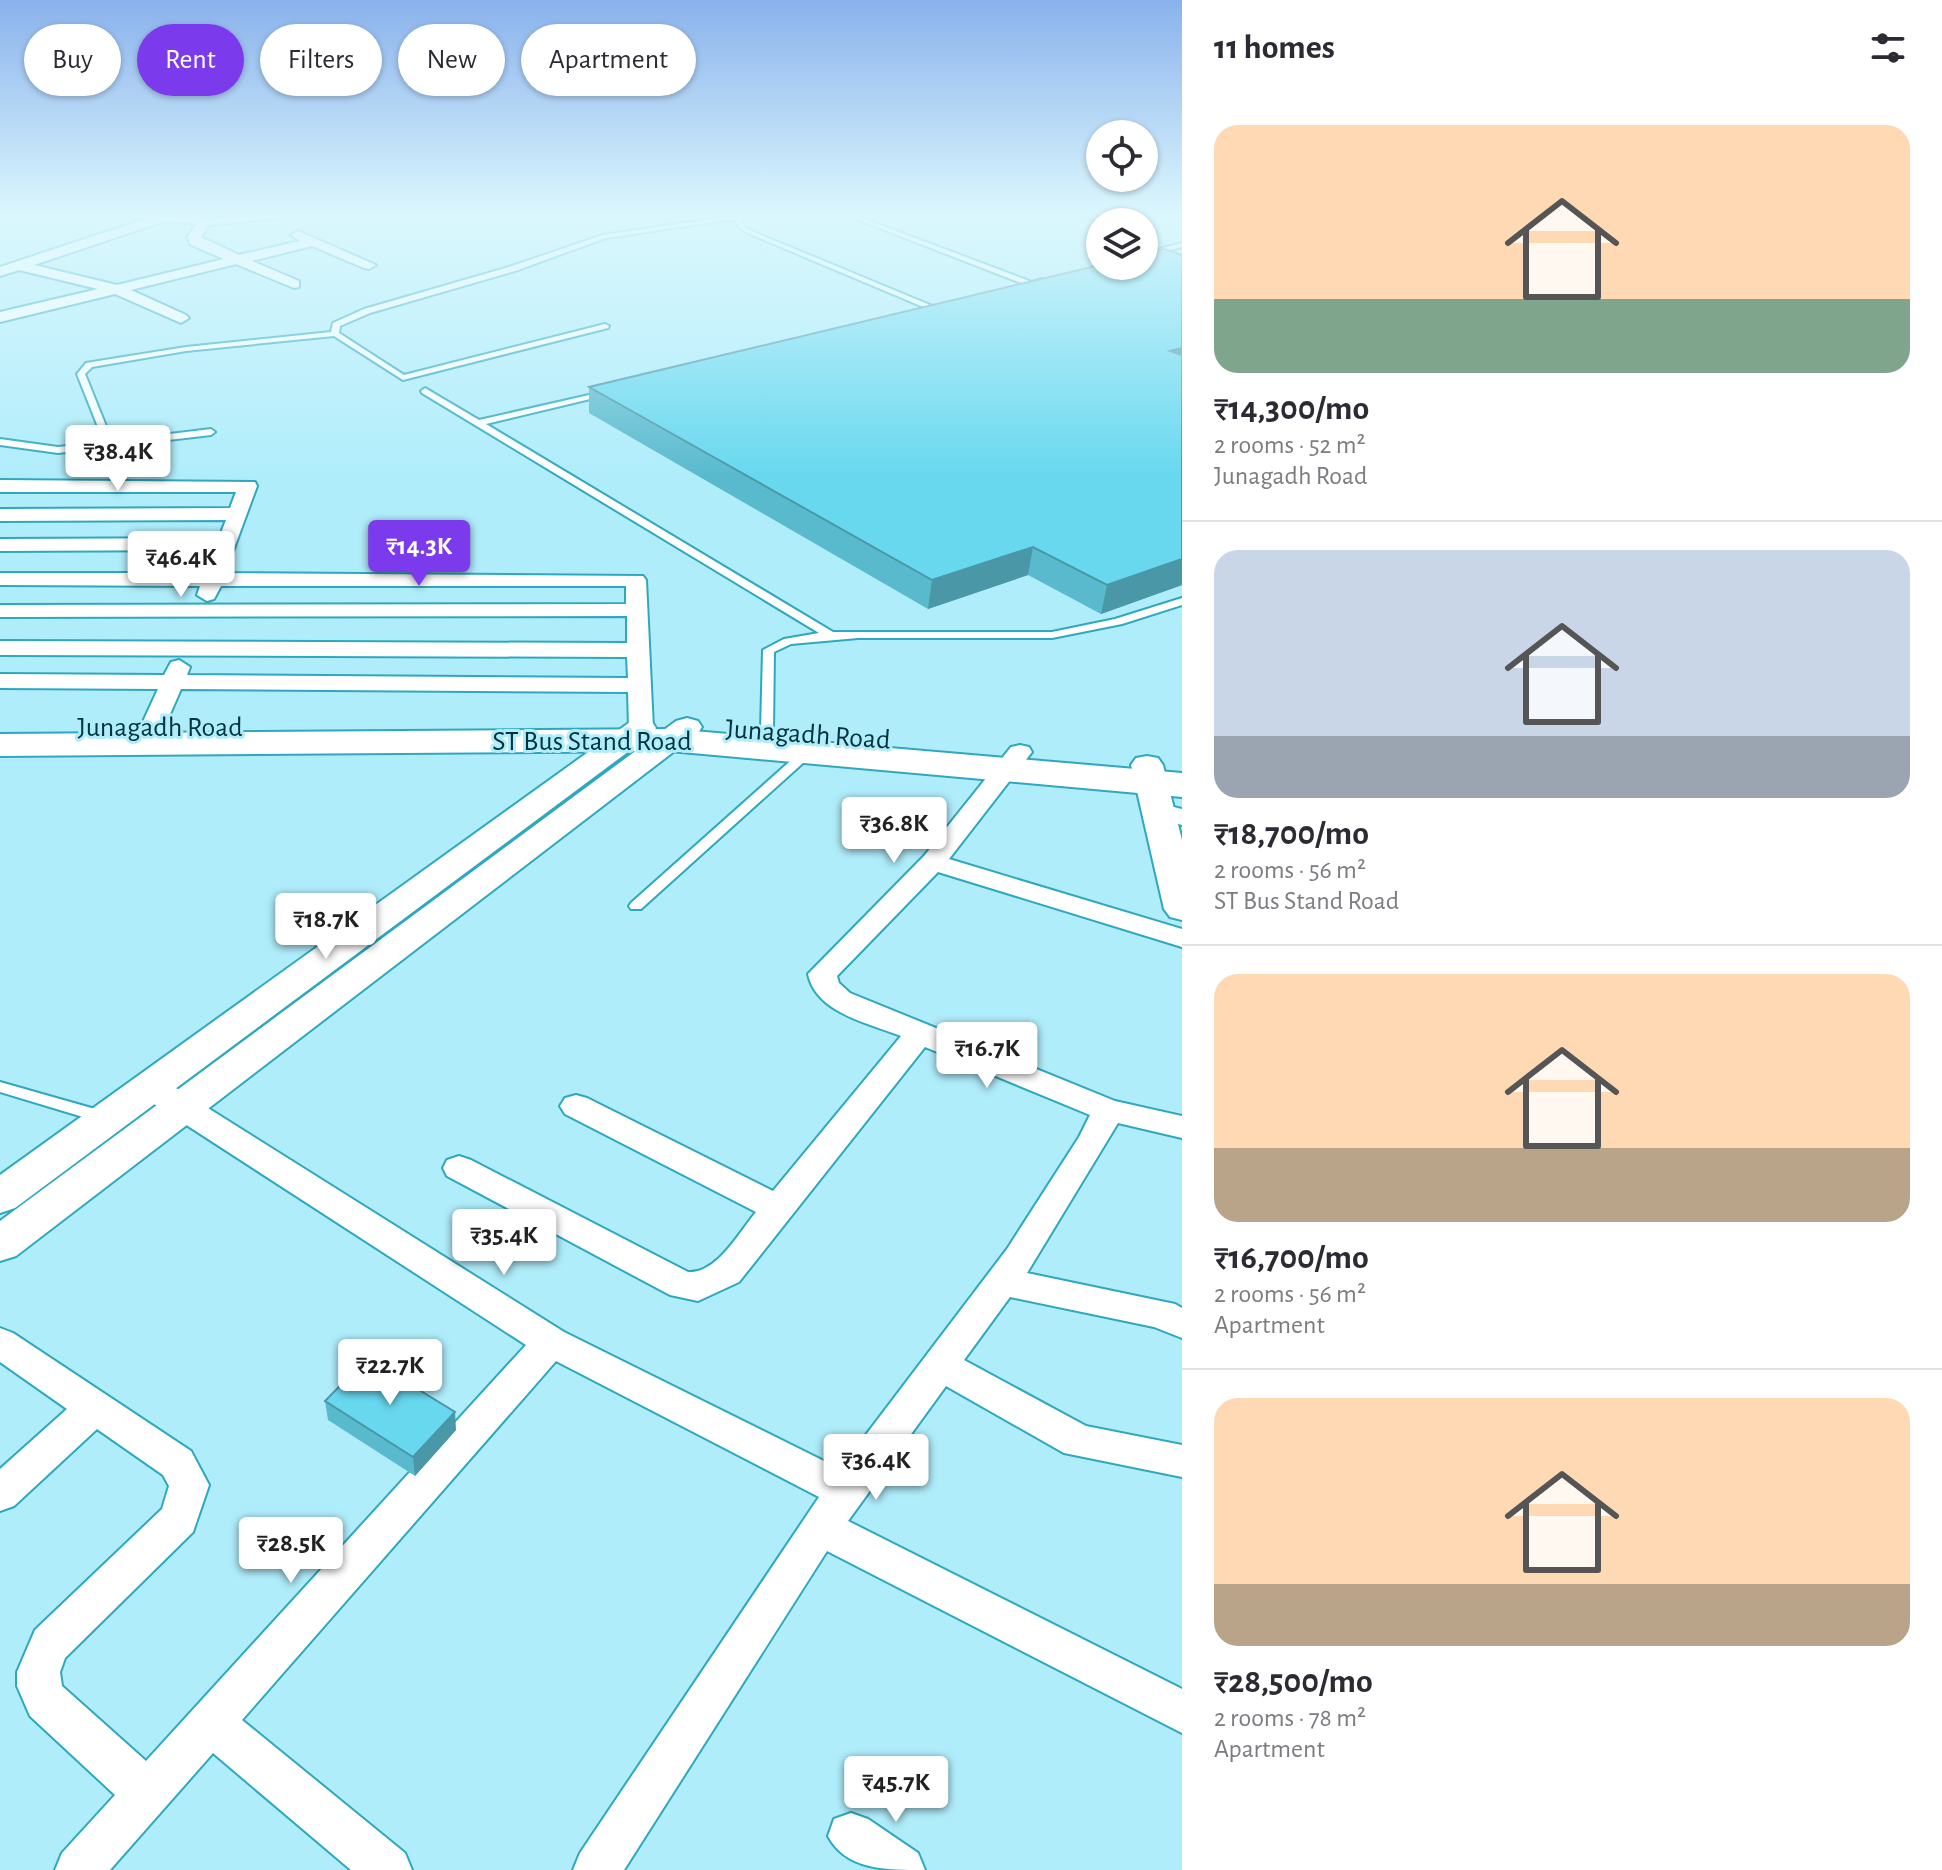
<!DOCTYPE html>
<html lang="en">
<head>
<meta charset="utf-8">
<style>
  :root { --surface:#fff; --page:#f7f7f7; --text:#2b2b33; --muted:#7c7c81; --line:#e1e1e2; --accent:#7c3aed }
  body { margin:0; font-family:"Alegreya Sans",sans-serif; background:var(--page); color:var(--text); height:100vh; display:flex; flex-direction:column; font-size:30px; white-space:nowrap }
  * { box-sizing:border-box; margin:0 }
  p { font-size:26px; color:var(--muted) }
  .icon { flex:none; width:44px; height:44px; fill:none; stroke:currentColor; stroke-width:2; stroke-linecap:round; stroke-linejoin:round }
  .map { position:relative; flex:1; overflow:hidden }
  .panel { display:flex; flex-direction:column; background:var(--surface); width:760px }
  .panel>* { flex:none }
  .banner { position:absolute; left:24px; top:24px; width:760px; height:72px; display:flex; gap:16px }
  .tools { position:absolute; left:1086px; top:120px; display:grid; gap:16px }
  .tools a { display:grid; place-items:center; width:72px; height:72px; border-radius:50%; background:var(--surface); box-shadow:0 2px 6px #0004; font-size:40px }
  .price { position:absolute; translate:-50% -68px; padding:0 18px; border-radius:8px; background:#fff; color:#222; font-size:26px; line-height:52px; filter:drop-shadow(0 2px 4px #0008) }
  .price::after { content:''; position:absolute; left:50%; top:48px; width:24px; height:18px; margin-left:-12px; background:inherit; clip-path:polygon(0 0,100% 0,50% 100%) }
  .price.on { background:var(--accent); color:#fff }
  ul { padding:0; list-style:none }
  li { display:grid; align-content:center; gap:16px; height:424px; padding:0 32px }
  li+li { border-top:2px solid var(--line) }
  li span { display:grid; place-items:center; height:248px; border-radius:24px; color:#555 }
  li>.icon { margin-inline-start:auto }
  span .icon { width:144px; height:144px; fill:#fffc; stroke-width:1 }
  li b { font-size:34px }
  h2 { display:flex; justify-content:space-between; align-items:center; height:96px; padding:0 32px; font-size:34px }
  .pill { padding:0 28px; border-radius:36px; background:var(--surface); box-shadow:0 2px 6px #0004; font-size:28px; line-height:72px }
  .pill.on { background:var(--accent); color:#fff }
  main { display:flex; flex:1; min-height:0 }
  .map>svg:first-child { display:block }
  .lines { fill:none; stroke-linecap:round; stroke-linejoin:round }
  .service-casing { stroke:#2ea8be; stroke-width:4 }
  .minor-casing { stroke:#2ea8be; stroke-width:4 }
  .tertiary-casing { stroke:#2ea8be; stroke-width:4 }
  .primary-casing { stroke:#2ea8be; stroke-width:4 }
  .service { fill:#fff; fill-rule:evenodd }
  .minor { fill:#fff; fill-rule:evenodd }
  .tertiary { fill:#fff; fill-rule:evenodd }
  .primary { fill:#fff; fill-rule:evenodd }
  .wall { fill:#59bace }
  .shaded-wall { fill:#4997a7 }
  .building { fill:#68d8ef; stroke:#4997a7; stroke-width:2 }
  .labels { text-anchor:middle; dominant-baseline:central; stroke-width:6; stroke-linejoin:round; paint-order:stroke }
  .street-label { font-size:28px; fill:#00343d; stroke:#b0edfb }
</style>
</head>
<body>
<main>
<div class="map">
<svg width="1182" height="1870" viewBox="0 0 1182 1870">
  <rect width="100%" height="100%" fill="#b0edfb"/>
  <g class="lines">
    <defs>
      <path id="service" d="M 739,213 L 745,213 L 741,222 L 749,230 L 947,312 L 940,314 L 745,232 L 735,223 L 735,219 L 606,238 L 515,271 L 370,313 L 340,326 L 339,333 L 404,375 L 605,324 L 609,326 L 608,328 L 403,380 L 334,336 L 186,351 L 92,367 L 85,374 L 112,441 L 211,429 L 215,432 L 211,435 L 58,453 L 0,445 L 0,439 L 58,447 L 104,442 L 77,374 L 86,363 L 186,347 L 331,332 L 333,323 L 364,309 L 509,267 L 603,235 L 738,215 Z
        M 840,213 L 849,213 L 1032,282 L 1042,279 L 1046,281 L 1029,286 Z
        M 1072,213 L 1083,213 L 1110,222 L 1100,222 Z
        M 1170,213 L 1182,214 L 1182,218 L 1171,214 Z
        M 1182,243 L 1182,247 L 1144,257 L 1144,253 Z
        M 425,388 L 479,420 L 611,390 L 611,394 L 486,424 L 833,632 L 1052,632 L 1115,619 L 1182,598 L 1182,605 L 1122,624 L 1052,638 L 858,638 L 791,644 L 774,652 L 773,730 L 767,734 L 763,733 L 761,730 L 763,650 L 784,639 L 819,633 L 422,393 L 421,391 Z
        M 810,746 L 816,750 L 814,753 L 641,909 L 631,909 L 629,906 L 631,903 L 806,747 Z
        M 0,1082 L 109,1113 L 111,1117 L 109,1121 L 103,1123 L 0,1092 Z"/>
      <path id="minor" d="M 142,213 L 218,218 L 255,213 L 293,213 L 287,217 L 209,225 L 201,237 L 239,255 L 300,241 L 291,235 L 298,231 L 376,265 L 369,269 L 364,268 L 312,246 L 252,261 L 299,281 L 299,287 L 294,288 L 236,264 L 131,290 L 186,315 L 189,318 L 181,323 L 115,294 L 0,322 L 0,312 L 98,289 L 19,270 L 0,276 L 0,267 L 145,219 ZM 165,221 L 197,224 L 187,237 L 191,245 L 224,259 L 117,285 L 34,265 Z
        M 0,480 L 255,482 L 257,486 L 225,573 L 643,576 L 646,580 L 653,728 L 649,733 L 633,733 L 629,728 L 628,692 L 181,689 L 164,728 L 160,733 L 144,733 L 140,728 L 158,689 L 0,688 L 0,674 L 164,675 L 171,662 L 179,660 L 190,667 L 187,675 L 628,678 L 627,657 L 0,655 L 0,641 L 627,643 L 627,616 L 0,617 L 0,605 L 626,604 L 626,586 L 221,586 L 214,599 L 207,601 L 197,595 L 200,586 L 0,585 L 0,573 L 205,573 L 214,550 L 0,551 L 0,539 L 219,538 L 226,520 L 0,521 L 0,509 L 230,508 L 236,492 L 0,492 Z
        M 1020,745 L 1029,747 L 1032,752 L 949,859 L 1182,929 L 1182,947 L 938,872 L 837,976 L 839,983 L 850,993 L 1115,1101 L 1182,1116 L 1182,1138 L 1118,1123 L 1027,1273 L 1175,1304 L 1182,1308 L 1182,1338 L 1154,1327 L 1010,1297 L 964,1360 L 1086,1426 L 1182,1445 L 1182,1477 L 1064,1453 L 946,1386 L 848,1521 L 1182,1689 L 1182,1733 L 827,1551 L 624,1870 L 573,1870 L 580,1853 L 819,1497 L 556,1361 L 242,1720 L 405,1853 L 412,1870 L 351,1870 L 213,1753 L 110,1870 L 55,1870 L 62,1853 L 115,1795 L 30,1716 L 17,1686 L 17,1672 L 35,1630 L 162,1509 L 169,1486 L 163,1475 L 97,1429 L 14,1506 L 0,1511 L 0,1469 L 67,1409 L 0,1362 L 0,1328 L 13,1333 L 191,1451 L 209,1485 L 193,1532 L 65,1658 L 60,1672 L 62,1686 L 146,1761 L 526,1345 L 154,1104 L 149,1096 L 154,1088 L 165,1085 L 176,1088 L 564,1332 L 840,1469 L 1007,1249 L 1079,1137 L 1090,1115 L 925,1047 L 739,1282 L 698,1301 L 670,1295 L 447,1176 L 443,1168 L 447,1160 L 459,1156 L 471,1160 L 688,1272 C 717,1274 740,1231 756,1212 L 565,1114 L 560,1106 L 565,1098 L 576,1095 L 587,1098 L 773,1191 L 901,1036 C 868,1023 816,1013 808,974 L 924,856 L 1011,747 Z
        M 1157,803 L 1182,809 L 1182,825 L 1148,816 L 1144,811 L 1148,806 Z
        M 851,1813 L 868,1819 L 918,1853 L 925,1870 C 885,1870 846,1870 828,1836 L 834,1819 Z"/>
      <path id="tertiary" d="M 687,718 L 698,721 L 702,727 L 698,733 L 16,1256 L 0,1261 L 0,1221 L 676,721 Z
        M 641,719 L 652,722 L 656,728 L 652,734 L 15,1208 L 0,1213 L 0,1175 L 630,722 Z
        M 1147,756 L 1158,758 L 1163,765 L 1182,840 L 1182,920 L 1170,917 L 1164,909 L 1131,765 L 1136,758 Z"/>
      <path id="primary" d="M 670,729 L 1182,773 L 1182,797 L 670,751 L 0,756 L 0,734 Z"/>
    </defs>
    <use href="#service" class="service-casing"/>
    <use href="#minor" class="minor-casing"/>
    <use href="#tertiary" class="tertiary-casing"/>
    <use href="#primary" class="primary-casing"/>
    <use href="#service" class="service"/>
    <use href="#minor" class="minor"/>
    <use href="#tertiary" class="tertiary"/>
    <use href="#primary" class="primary"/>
  </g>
  <path class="wall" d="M 1182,255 L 1182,585 L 1101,614 L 1028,575 L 928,609 L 589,413 L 589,387 Z
    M 325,1401 L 456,1430 L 415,1476 L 328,1420 Z"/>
  <path class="shaded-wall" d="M 1182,348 L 1182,371 L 1170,351 Z
    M 1033,547 L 1028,575 L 928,609 L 932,580 Z
    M 1182,559 L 1182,585 L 1101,614 L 1107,585 Z
    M 455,1412 L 456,1430 L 415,1476 L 413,1457 Z"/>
  <path class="building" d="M 1164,249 L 1182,255 L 1182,348 L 1170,351 L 1182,355 L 1182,559 L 1107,585 L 1033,547 L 932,580 L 589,387 L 1100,265 L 1100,266 L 1144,266 L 1144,254 Z
    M 367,1358 L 455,1412 L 413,1457 L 325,1401 Z"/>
  <linearGradient id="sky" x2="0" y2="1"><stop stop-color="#8ab2ec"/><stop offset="0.45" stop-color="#dbf7fd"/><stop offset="1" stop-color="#dbf7fd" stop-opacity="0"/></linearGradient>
  <rect width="1182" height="475" fill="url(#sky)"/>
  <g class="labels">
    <g class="street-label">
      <text x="160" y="728">Junagadh Road</text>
      <text transform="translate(808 735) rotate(4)">Junagadh Road</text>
      <text x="592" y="742">ST Bus Stand Road</text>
    </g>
  </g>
</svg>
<div class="tools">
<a><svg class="icon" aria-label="locate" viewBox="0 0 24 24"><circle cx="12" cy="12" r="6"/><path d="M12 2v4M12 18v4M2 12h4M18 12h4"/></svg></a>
<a><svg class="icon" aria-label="layers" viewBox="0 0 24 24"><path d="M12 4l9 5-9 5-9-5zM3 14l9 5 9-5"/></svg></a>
</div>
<b class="price" style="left:118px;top:493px">₹38.4K</b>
<b class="price on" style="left:419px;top:588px">₹14.3K</b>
<b class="price" style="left:181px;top:599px">₹46.4K</b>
<b class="price" style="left:894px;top:865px">₹36.8K</b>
<b class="price" style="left:326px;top:961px">₹18.7K</b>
<b class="price" style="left:987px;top:1090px">₹16.7K</b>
<b class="price" style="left:504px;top:1277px">₹35.4K</b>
<b class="price" style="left:390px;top:1407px">₹22.7K</b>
<b class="price" style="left:876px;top:1502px">₹36.4K</b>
<b class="price" style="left:291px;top:1585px">₹28.5K</b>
<b class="price" style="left:896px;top:1824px">₹45.7K</b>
<div class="banner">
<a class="pill">Buy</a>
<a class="pill on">Rent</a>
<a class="pill">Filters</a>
<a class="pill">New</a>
<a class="pill">Apartment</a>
</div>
</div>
<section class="panel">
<h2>11 homes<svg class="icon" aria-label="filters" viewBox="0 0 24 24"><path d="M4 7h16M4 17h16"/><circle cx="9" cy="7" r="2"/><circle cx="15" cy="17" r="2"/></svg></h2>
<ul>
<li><span style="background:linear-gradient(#ffd9b3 70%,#7fa58c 0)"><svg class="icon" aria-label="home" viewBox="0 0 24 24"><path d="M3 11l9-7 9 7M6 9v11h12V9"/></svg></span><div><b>₹14,300/mo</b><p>2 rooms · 52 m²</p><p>Junagadh Road</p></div></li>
<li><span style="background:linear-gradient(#c9d6e8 75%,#9aa5b1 0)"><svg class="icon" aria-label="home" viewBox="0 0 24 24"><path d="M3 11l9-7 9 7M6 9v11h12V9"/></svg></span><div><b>₹18,700/mo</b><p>2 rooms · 56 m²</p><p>ST Bus Stand Road</p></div></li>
<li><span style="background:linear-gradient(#ffd9b3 70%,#b9a48a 0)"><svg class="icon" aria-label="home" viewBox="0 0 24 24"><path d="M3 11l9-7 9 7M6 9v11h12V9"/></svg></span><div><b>₹16,700/mo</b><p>2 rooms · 56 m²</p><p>Apartment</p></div></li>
<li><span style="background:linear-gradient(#ffd9b3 75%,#b9a48a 0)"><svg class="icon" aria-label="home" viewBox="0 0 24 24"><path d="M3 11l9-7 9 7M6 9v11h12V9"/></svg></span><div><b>₹28,500/mo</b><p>2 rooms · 78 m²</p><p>Apartment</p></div></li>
</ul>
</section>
</main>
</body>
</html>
